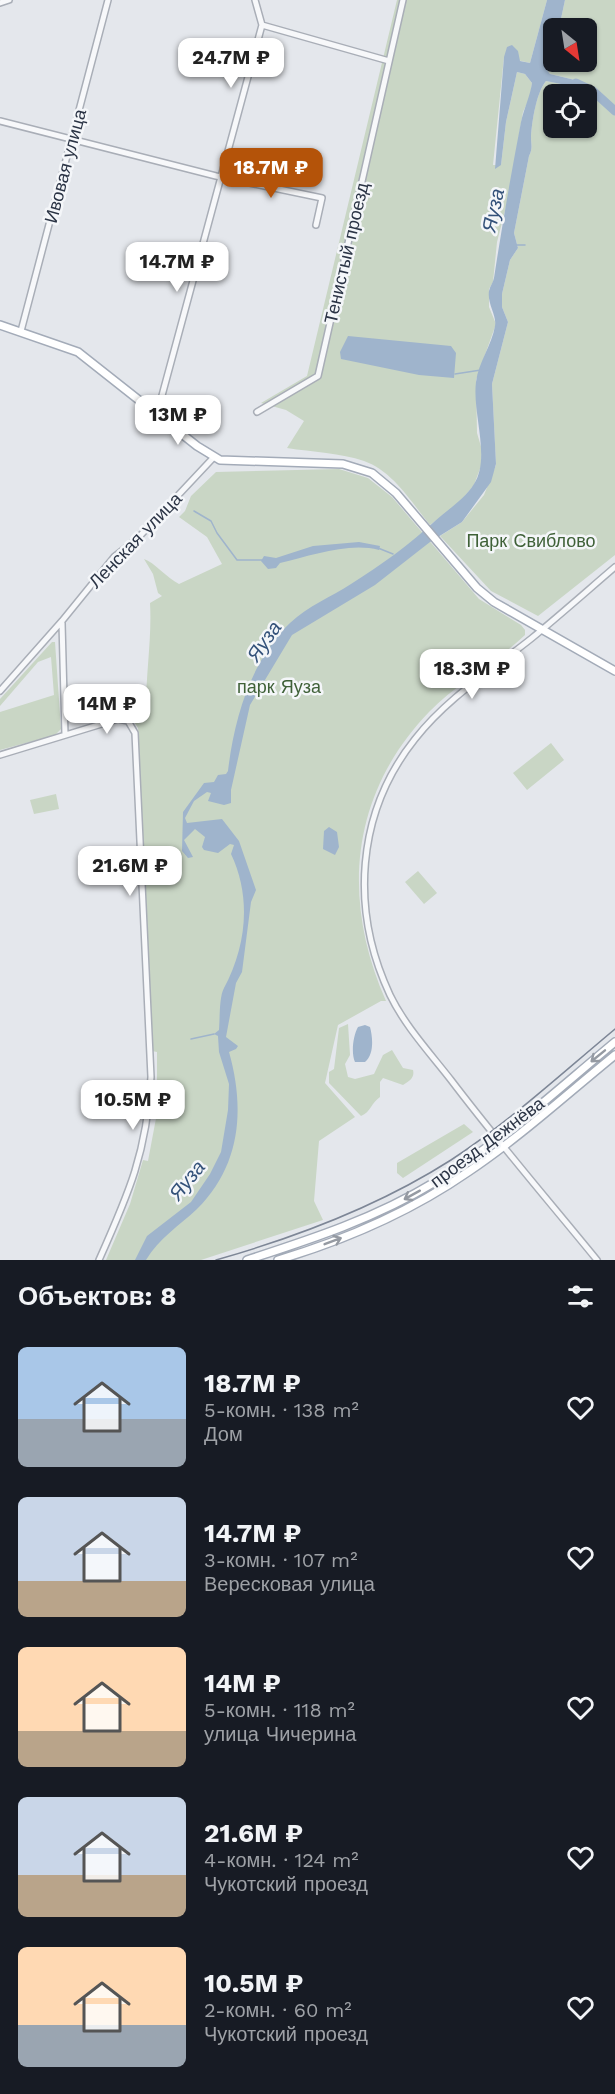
<!DOCTYPE html>
<html lang="ru">
<head>
<meta charset="utf-8">
<style>
  :root { --surface:#171b24; --page:#242831; --text:#f1f3f6; --muted:#9ea1a6; --accent:#b45309 }
  body { margin:0; font-family:"Work Sans",sans-serif; background:var(--page); color:var(--text); height:100vh; display:flex; flex-direction:column; font-size:22px; white-space:nowrap }
  * { box-sizing:border-box; margin:0 }
  p { font-size:20px; color:var(--muted) }
  .icon { flex:none; width:33px; height:33px; fill:none; stroke:currentColor; stroke-width:2; stroke-linecap:round; stroke-linejoin:round }
  .map { position:relative; height:1260px; overflow:hidden }
  .details { display:flex; flex-direction:column; background:var(--surface); flex:1 }
  .details>* { flex:none }
  .needle { width:39px; rotate:150deg }
  .fabs { position:absolute; left:543px; top:18px; display:grid; gap:12px }
  .fabs a { display:grid; place-items:center; width:54px; height:54px; border-radius:9px; background:var(--surface); box-shadow:0 2px 4px #0004; font-size:30px }
  .price { position:absolute; translate:-50% -51px; padding:0 14px; border-radius:12px; background:#fff; color:#222; font-size:20px; line-height:39px; filter:drop-shadow(0 2px 3px #0008) }
  .price::after { content:''; position:absolute; left:50%; top:36px; width:18px; height:14px; margin-left:-9px; background:inherit; clip-path:polygon(0 0,100% 0,50% 100%) }
  .price.active { background:var(--accent); color:#fff }
  ul { padding:0; list-style:none }
  li { display:flex; align-items:center; gap:18px; height:150px; padding:0 18px }
  li span { display:grid; place-items:center; flex:none; width:168px; height:120px; border-radius:9px; color:#555 }
  li>.icon { margin-inline-start:auto }
  span .icon { width:72px; height:72px; fill:#fffc; stroke-width:1 }
  li b { font-size:26px }
  h2 { display:flex; justify-content:space-between; align-items:center; height:72px; padding:0 18px; font-size:26px }
  .map>svg:first-child { display:block }
  .green { fill:#c9d6c5; fill-rule:evenodd }
  .water { fill:#9fb4cc }
  .lines { fill:none; stroke-linecap:round; stroke-linejoin:round }
  .stream { stroke:#9fb4cc; stroke-width:1.5 }
  .river { stroke:#9fb4cc; stroke-width:9 }
  .minor-casing { stroke:#a9aeb7; stroke-width:8 }
  .major-casing { stroke:#a3abb8; stroke-width:10 }
  .minor { stroke:#f7f8fa; stroke-width:5 }
  .major { stroke:#fff; stroke-width:7 }
  .tram { stroke:#7d8696; stroke-width:1.5 }
  .oneway { stroke:#959aa2 }
  .labels { text-anchor:middle; dominant-baseline:central; stroke-width:5; stroke-linejoin:round; paint-order:stroke }
  .street-label { font-size:18px; fill:#2b3445; stroke:#f4f6f9 }
  .park-label { font-size:18px; fill:#3f6138; stroke:#f4f6f9 }
  .water-label { font-size:20px; font-style:italic; fill:#34527a; stroke:#f4f6f9 }
</style>
</head>
<body>
<div class="map">
<svg width="615" height="1260" viewBox="0 0 615 1260">
  <rect width="100%" height="100%" fill="#e4e7ec"/>
  <path class="green" d="M 397,0 L 547,0 L 530,63 L 504,57 L 493,165 L 501,165 L 506,122 L 517,72 L 525,74 L 532,83 L 530,97 L 523,112 L 508,199 L 497,242 L 493,282 L 489,289 L 489,307 L 496,324 L 476,380 L 477,433 L 482,450 L 481,466 L 474,485 L 458,504 L 430,525 C 412,503 393,471 364,461 C 341,453 312,452 287,448 L 304,421 L 286,410 L 261,403 L 307,376 Z
    M 565,0 L 615,0 L 615,555 L 538,616 L 491,591 L 440,536 L 462,522 L 484,495 L 496,465 L 492,384 L 508,322 L 502,307 L 502,294 L 510,260 L 518,248 L 514,233 L 529,156 C 533,148 531,145 531,137 C 532,121 536,93 546,81 L 589,89 L 575,80 L 550,74 L 547,70 L 553,48 L 554,62 L 586,62 L 586,28 L 559,28 ZM 554,94 L 586,94 L 586,128 L 554,128 Z
    M 339,469 L 368,478 L 392,497 L 479,599 L 521,625 L 525,630 L 525,635 C 496,663 457,683 429,712 C 350,794 341,899 386,1001 L 381,1001 L 338,1025 L 325,1083 L 355,1117 L 319,1141 L 314,1201 L 323,1220 L 201,1260 L 106,1260 L 130,1204 L 143,1160 L 148,1161 L 157,1113 L 157,1052 L 152,1051 L 138,728 L 131,717 L 133,711 L 146,707 C 146,672 152,637 150,603 L 162,596 L 158,593 L 153,574 L 144,559 C 154,562 167,578 179,584 L 222,564 L 207,537 L 179,517 L 185,511 L 191,496 L 216,472 Z
    M 52,642 L 55,642 L 61,729 L 55,735 L 0,750 L 0,712 L 54,695 L 51,657 L 38,662 L 0,706 L 0,699 Z
    M 551,743 L 564,760 L 527,790 L 513,773 Z
    M 56,794 L 59,809 L 34,814 L 30,800 Z
    M 418,871 L 437,893 L 424,904 L 405,882 Z
    M 348,1024 L 350,1055 L 345,1064 L 348,1077 L 355,1079 L 374,1074 L 383,1055 L 392,1050 L 403,1068 L 413,1070 C 415,1078 409,1081 403,1085 L 383,1078 L 380,1082 L 380,1097 C 371,1103 371,1112 361,1116 L 329,1083 L 329,1072 L 334,1069 L 339,1028 Z
    M 464,1124 L 473,1132 L 403,1178 L 397,1173 L 397,1163 Z"/>
  <path class="water" d="M 547,0 L 565,0 L 559,28 L 554,28 L 553,48 L 547,70 L 550,74 L 575,80 L 591,90 L 546,81 C 536,93 532,122 531,137 C 531,145 533,148 529,156 L 514,233 L 518,248 L 510,260 L 502,294 L 502,307 L 508,322 L 492,384 L 496,464 L 491,482 L 462,522 L 430,542 L 375,585 L 292,635 L 250,705 L 231,790 L 231,803 L 224,805 L 208,801 L 211,793 L 207,792 L 194,801 L 185,818 L 187,823 L 222,819 L 239,841 L 256,890 L 251,902 L 242,972 L 236,983 L 226,1037 L 238,1046 L 236,1049 L 229,1052 C 245,1109 241,1165 197,1209 C 179,1226 159,1238 146,1260 L 135,1260 L 147,1236 L 191,1202 L 210,1174 L 221,1152 L 228,1110 L 229,1084 L 219,1052 L 218,1036 L 214,1034 L 219,1030 C 220,1018 219,997 224,988 C 246,947 252,898 231,854 L 234,845 L 230,844 L 218,853 L 204,850 L 202,847 L 205,837 L 195,829 L 184,840 L 193,857 L 188,858 L 182,851 L 183,812 L 204,783 L 214,782 L 218,775 L 226,774 L 228,771 C 234,719 251,660 290,623 C 308,606 331,597 351,584 C 381,565 409,545 435,521 C 448,509 464,500 474,484 C 491,458 472,413 476,382 C 478,363 492,345 495,326 C 497,315 487,304 489,291 C 490,286 493,283 494,278 C 502,226 511,174 521,122 C 524,108 530,97 532,83 L 525,74 L 517,72 L 506,122 L 501,165 L 495,169 L 504,57 L 507,47 L 512,45 L 518,51 L 520,61 L 530,63 Z
    M 348,336 L 451,346 L 456,353 L 454,378 L 419,375 L 341,359 L 340,352 Z
    M 359,542 L 380,546 L 379,550 C 348,542 311,556 280,563 L 276,568 L 268,569 L 261,561 L 264,556 L 276,558 L 313,546 Z
    M 329,827 L 337,832 L 339,847 L 335,855 L 323,849 L 324,831 Z
    M 365,1025 L 370,1027 C 373,1038 374,1055 365,1062 L 355,1062 C 351,1053 353,1036 358,1027 Z"/>
  <g class="lines">
    <path class="stream" d="M 517,245 L 525,245
      M 455,374 L 481,370
      M 194,511 L 211,521 L 217,533 L 237,560 L 262,560
      M 378,548 L 393,554
      M 191,1039 L 214,1034"/>
    <path class="river" d="M 576,83 L 593,91 L 615,111"/>
    <defs>
      <path id="minor" d="M 0,3 L 9,0
        M 262,25 L 389,61
        M 0,121 L 216,176 L 322,198 L 316,225
        M 21,331 L 108,0
        M 257,412 L 318,376 L 403,0
        M 157,414 L 262,25 L 255,0
        M 62,623 L 65,735
        M 0,691 L 62,621 L 114,557 L 137,539 L 214,457
        M 0,755 L 118,719 L 128,721 L 135,733 L 151,1077 C 147,1152 129,1193 99,1260
        M 597,1260 C 548,1200 498,1142 451,1080 C 430,1053 405,1026 390,995 C 350,910 356,813 415,739 C 447,698 492,670 532,638 C 560,615 587,591 615,567"/>
      <path id="major" d="M 0,325 L 78,352 L 197,446 L 220,460 L 343,464 L 372,473 L 396,493 L 477,588 L 494,602 L 615,671
        M 247,1260 C 312,1239 376,1218 435,1182 C 500,1143 557,1090 615,1042
        M 278,1260 C 345,1240 410,1212 468,1172 C 520,1137 567,1094 615,1055"/>
    </defs>
    <use href="#minor" class="minor-casing"/>
    <use href="#major" class="major-casing"/>
    <use href="#minor" class="minor"/>
    <use href="#major" class="major"/>
    <path class="tram" d="M 216,1260 C 297,1237 379,1206 451,1160 C 509,1122 561,1074 615,1029"/>
  </g>
  <defs><path id="oneway-shaft" d="M-6 0H5M1.5-3L5.5 0L1.5 3" fill="none" stroke-width="1.6" stroke-linecap="round" stroke-linejoin="round" transform="scale(1.5)"/></defs>
  <g class="oneway">
    <use href="#oneway-shaft" transform="translate(598 1056) rotate(141)"/>
    <use href="#oneway-shaft" transform="translate(412 1195) rotate(151)"/>
    <use href="#oneway-shaft" transform="translate(333 1241) rotate(-21)"/>
  </g>
  <g class="labels">
    <g class="street-label">
      <text transform="translate(65 166) rotate(-75)">Ивовая улица</text>
      <text transform="translate(346 253) rotate(-77)">Тенистый проезд</text>
      <text transform="translate(135 540) rotate(-46)">Ленская улица</text>
      <text transform="translate(487 1142) rotate(-37)">проезд Дежнёва</text>
    </g>
    <g class="park-label">
      <text x="531" y="540">Парк Свиблово</text>
      <text x="279" y="686">парк Яуза</text>
    </g>
    <g class="water-label">
      <text transform="translate(493 210) rotate(-78)">Яуза</text>
      <text transform="translate(264 641) rotate(-55)">Яуза</text>
      <text transform="translate(187 1180) rotate(-51)">Яуза</text>
    </g>
  </g>
</svg>
<div class="fabs">
<a><svg class="needle" viewBox="-14 -14 28 28"><path d="M0-13l5 13h-10z" fill="#e53935"/><path d="M0 13l5-13h-10z" fill="#9ea1a6"/></svg></a>
<a><svg class="icon" aria-label="locate" viewBox="0 0 24 24"><circle cx="12" cy="12" r="6"/><path d="M12 2v4M12 18v4M2 12h4M18 12h4"/></svg></a>
</div>
<b class="price" style="left:231px;top:89px">24.7M ₽</b>
<b class="price active" style="left:271px;top:199px">18.7M ₽</b>
<b class="price" style="left:177px;top:293px">14.7M ₽</b>
<b class="price" style="left:178px;top:446px">13M ₽</b>
<b class="price" style="left:472px;top:700px">18.3M ₽</b>
<b class="price" style="left:107px;top:735px">14M ₽</b>
<b class="price" style="left:130px;top:897px">21.6M ₽</b>
<b class="price" style="left:133px;top:1131px">10.5M ₽</b>
</div>
<section class="details">
<h2>Объектов: 8<svg class="icon" aria-label="filters" viewBox="0 0 24 24"><path d="M4 7h16M4 17h16"/><circle cx="9" cy="7" r="2"/><circle cx="15" cy="17" r="2"/></svg></h2>
<ul>
<li><span style="background:linear-gradient(#a9c7e8 60%,#9aa5b1 0)"><svg class="icon" aria-label="home" viewBox="0 0 24 24"><path d="M3 11l9-7 9 7M6 9v11h12V9"/></svg></span><div><b>18.7M ₽</b><p>5-комн. · 138 m²</p><p>Дом</p></div><svg class="icon" aria-label="heart" viewBox="0 0 24 24"><path d="M12 20l-8-8c-3-5 5-10 8-4 3-6 11-1 8 4z"/></svg></li>
<li><span style="background:linear-gradient(#c9d6e8 70%,#b9a48a 0)"><svg class="icon" aria-label="home" viewBox="0 0 24 24"><path d="M3 11l9-7 9 7M6 9v11h12V9"/></svg></span><div><b>14.7M ₽</b><p>3-комн. · 107 m²</p><p>Вересковая улица</p></div><svg class="icon" aria-label="heart" viewBox="0 0 24 24"><path d="M12 20l-8-8c-3-5 5-10 8-4 3-6 11-1 8 4z"/></svg></li>
<li><span style="background:linear-gradient(#ffd9b3 70%,#b9a48a 0)"><svg class="icon" aria-label="home" viewBox="0 0 24 24"><path d="M3 11l9-7 9 7M6 9v11h12V9"/></svg></span><div><b>14M ₽</b><p>5-комн. · 118 m²</p><p>улица Чичерина</p></div><svg class="icon" aria-label="heart" viewBox="0 0 24 24"><path d="M12 20l-8-8c-3-5 5-10 8-4 3-6 11-1 8 4z"/></svg></li>
<li><span style="background:linear-gradient(#c9d6e8 65%,#b9a48a 0)"><svg class="icon" aria-label="home" viewBox="0 0 24 24"><path d="M3 11l9-7 9 7M6 9v11h12V9"/></svg></span><div><b>21.6M ₽</b><p>4-комн. · 124 m²</p><p>Чукотский проезд</p></div><svg class="icon" aria-label="heart" viewBox="0 0 24 24"><path d="M12 20l-8-8c-3-5 5-10 8-4 3-6 11-1 8 4z"/></svg></li>
<li><span style="background:linear-gradient(#ffd9b3 65%,#9aa5b1 0)"><svg class="icon" aria-label="home" viewBox="0 0 24 24"><path d="M3 11l9-7 9 7M6 9v11h12V9"/></svg></span><div><b>10.5M ₽</b><p>2-комн. · 60 m²</p><p>Чукотский проезд</p></div><svg class="icon" aria-label="heart" viewBox="0 0 24 24"><path d="M12 20l-8-8c-3-5 5-10 8-4 3-6 11-1 8 4z"/></svg></li>
</ul>
</section>
</body>
</html>
